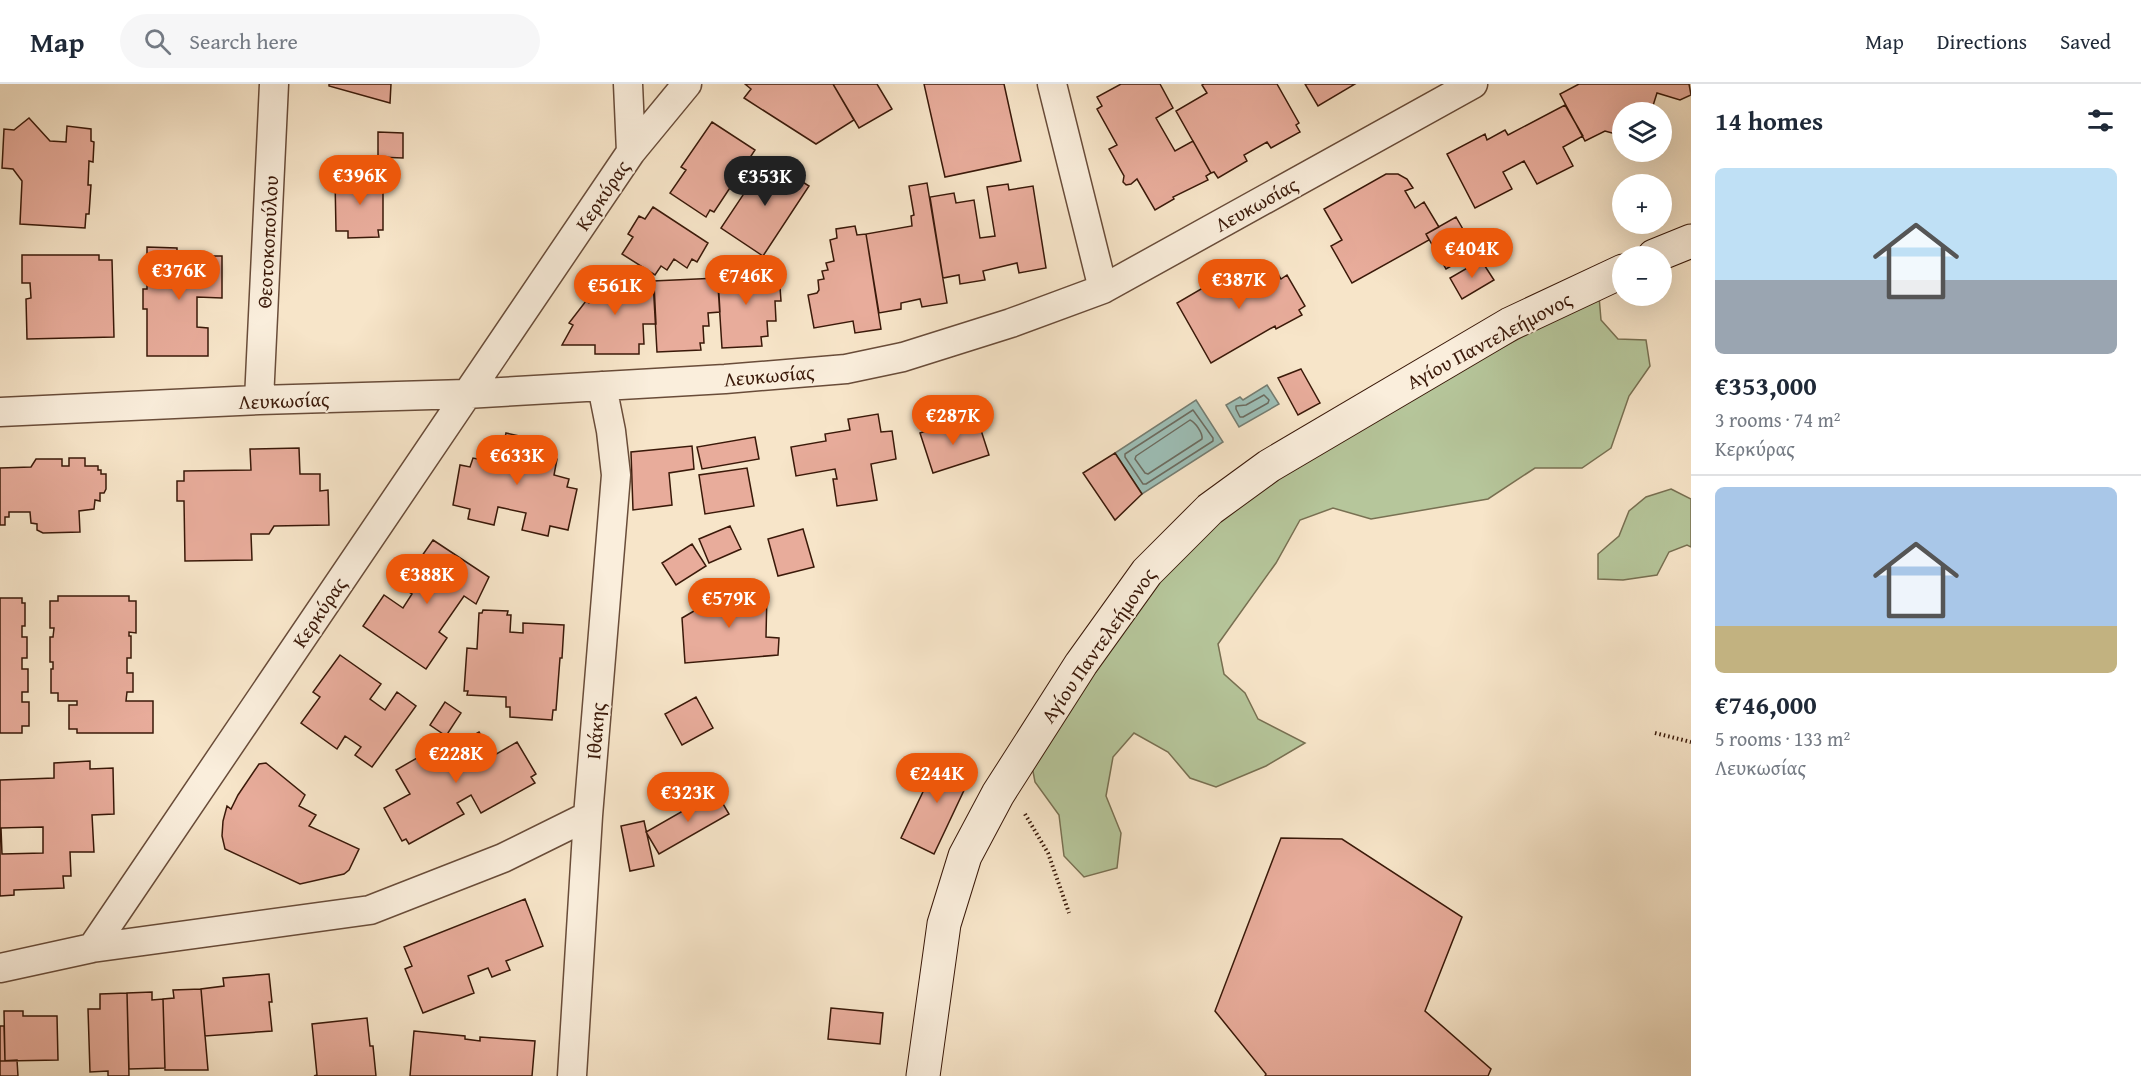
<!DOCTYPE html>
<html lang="en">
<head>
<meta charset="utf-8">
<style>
  :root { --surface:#fff; --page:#f6f6f7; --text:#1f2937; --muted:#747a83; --line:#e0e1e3; --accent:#ea580c }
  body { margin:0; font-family:"Gentium Book Plus",serif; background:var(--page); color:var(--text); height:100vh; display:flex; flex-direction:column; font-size:22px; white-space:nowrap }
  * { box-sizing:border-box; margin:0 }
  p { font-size:20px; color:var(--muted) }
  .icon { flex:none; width:33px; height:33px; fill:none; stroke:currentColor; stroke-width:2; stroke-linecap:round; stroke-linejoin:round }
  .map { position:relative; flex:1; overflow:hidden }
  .drawer { display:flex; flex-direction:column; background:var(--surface); width:450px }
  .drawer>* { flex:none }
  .controls { position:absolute; left:1612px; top:18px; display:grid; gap:12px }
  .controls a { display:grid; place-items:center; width:60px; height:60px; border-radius:50%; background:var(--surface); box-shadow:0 6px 24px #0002; font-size:30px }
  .price { position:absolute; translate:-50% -51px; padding:0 14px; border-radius:21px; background:var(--accent); color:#fff; font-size:20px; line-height:39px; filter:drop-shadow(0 2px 3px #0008) }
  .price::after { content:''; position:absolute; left:50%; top:36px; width:18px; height:14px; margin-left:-9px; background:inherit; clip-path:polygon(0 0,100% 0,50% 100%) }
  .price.active { background:#222; color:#fff }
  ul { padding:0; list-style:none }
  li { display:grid; align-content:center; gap:12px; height:318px; padding:0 24px }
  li+li { border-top:2px solid var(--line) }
  li span { display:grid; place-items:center; height:186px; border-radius:9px; color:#555 }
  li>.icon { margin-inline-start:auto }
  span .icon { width:108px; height:108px; fill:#fffc; stroke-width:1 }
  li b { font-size:26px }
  h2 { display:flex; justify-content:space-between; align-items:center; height:72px; padding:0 24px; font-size:26px }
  header { display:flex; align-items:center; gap:36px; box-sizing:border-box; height:84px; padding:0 30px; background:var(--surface); border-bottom:2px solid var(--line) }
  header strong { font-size:28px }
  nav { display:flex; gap:33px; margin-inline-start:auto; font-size:21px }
  .search { width:420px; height:54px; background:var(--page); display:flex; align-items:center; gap:15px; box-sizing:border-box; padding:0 21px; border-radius:33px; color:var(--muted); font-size:22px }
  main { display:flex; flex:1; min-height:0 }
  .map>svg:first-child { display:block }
  .green { fill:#b6c69b; stroke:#787052; stroke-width:1.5 }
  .water { fill:#9dbfb7; stroke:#757d71; stroke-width:1.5 }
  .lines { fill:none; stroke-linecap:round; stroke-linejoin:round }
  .shore { stroke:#6c6c60; stroke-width:1.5 }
  .building { fill:#e8ac9b; stroke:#3a1909; stroke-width:1.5; fill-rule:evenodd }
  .street-casing { stroke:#694c39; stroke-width:31 }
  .secondary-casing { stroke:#3a1909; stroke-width:35 }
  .path { stroke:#3a1909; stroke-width:4; stroke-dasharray:1.5 3; stroke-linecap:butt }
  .street { stroke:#faeedc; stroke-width:28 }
  .secondary { stroke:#faeedc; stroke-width:33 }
  .labels { text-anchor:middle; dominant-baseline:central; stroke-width:4.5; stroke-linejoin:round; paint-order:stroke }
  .street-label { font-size:20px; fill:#3a1909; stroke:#faeedc }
</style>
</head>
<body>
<header>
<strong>Map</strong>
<div class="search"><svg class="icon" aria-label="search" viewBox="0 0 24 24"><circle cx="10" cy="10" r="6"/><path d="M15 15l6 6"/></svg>Search here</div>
<nav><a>Map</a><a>Directions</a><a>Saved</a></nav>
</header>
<main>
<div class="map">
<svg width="1691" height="992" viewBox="0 0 1691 992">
  <rect width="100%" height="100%" fill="#f7e5c9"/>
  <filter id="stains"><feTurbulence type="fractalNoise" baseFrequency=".00333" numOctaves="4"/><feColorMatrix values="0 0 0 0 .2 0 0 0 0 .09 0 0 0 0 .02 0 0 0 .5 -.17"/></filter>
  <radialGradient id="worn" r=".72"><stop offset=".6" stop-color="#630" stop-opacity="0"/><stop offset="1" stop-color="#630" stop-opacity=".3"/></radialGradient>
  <path class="green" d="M 1599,212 L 1601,236 L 1618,255 L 1646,256 L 1650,282 L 1629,312 L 1611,364 L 1582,384 L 1535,384 L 1488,415 L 1371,435 L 1333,424 L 1300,436 L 1276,479 L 1218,560 L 1224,590 L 1245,609 L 1258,635 L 1305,659 L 1266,682 L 1216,703 L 1190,694 L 1168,668 L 1134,649 L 1113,673 L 1106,712 L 1121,749 L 1117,784 L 1084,793 L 1064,772 L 1059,731 L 1035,698 L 1031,677 L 1176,472 L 1261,404 L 1406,315 Z
    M 1671,405 L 1691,415 L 1691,463 L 1687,461 L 1669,468 L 1657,491 L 1623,496 L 1598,495 L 1598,470 L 1619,452 L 1629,427 L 1646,413 Z"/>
  <path class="water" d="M 1267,301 L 1279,320 L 1239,343 L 1226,321 L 1240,313 L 1243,316 Z
    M 1196,316 L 1223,358 L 1142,410 L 1115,369 Z"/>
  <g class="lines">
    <path class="shore" d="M 1264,311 L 1269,316 L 1268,319 L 1243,333 L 1240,333 L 1236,325 L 1236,322 L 1246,321 Z
      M 1193,326 L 1213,354 L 1213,357 L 1146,400 L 1143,400 L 1125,373 L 1125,370 Z
      M 1190,336 C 1195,338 1203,349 1202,355 L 1148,390 L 1145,389 L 1135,375 L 1136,372 Z"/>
  </g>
  <path class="building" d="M 329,0 L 391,0 L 390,19 L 329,2 Z
    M 745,0 L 833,0 L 854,36 L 816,60 L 744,14 L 751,5 Z
    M 833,0 L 877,0 L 892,25 L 859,44 Z
    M 924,0 L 1004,0 L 1021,77 L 945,93 Z
    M 1121,0 L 1160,0 L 1173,24 L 1156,34 L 1175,67 L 1193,57 L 1211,89 L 1206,92 L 1208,96 L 1173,113 L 1174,115 L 1155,126 L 1137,95 L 1131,100 L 1126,101 L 1123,98 L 1124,92 L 1109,65 L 1117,61 L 1097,25 L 1102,22 L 1097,13 Z
    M 1204,0 L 1277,0 L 1299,39 L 1296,41 L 1300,48 L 1271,64 L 1267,58 L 1244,71 L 1247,77 L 1218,94 L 1214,88 L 1211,89 L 1176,27 L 1207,9 L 1202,1 Z
    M 1305,0 L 1355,0 L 1318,22 Z
    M 1579,0 L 1689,0 L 1691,11 L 1680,16 L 1657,9 L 1651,28 L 1623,28 L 1623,52 L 1605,47 L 1585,57 L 1560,10 Z
    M 1565,21 L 1583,52 L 1563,63 L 1573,82 L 1537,100 L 1524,77 L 1503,88 L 1512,105 L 1475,124 L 1447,70 L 1485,50 L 1487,56 L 1505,46 L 1508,51 Z
    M 29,34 L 50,57 L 66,58 L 67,42 L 91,45 L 91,57 L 94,58 L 93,78 L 89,77 L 88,101 L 91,101 L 89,130 L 86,130 L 85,144 L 20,140 L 22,97 L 13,85 L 2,84 L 4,45 L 14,46 Z
    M 712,38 L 755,66 L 714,128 L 710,126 L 706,133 L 670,109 L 686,86 L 681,83 Z
    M 378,48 L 403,49 L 403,74 L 378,73 Z
    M 767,75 L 809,102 L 763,172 L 721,144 Z
    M 1386,90 L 1398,90 L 1407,95 L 1413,104 L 1405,107 L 1415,124 L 1424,118 L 1439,143 L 1426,150 L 1429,156 L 1352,199 L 1331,162 L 1342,156 L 1324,125 Z
    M 383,93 L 383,146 L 378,146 L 379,153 L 348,154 L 348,147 L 336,147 L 335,94 Z
    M 927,99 L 947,219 L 922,223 L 920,215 L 901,219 L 901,225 L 879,229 L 866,150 L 912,142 L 911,132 L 914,131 L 909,102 Z
    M 1008,100 L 1009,106 L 1033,102 L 1046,184 L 1019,189 L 1017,179 L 983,187 L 985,196 L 960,200 L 959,191 L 943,194 L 930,113 L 954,109 L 956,119 L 974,116 L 980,154 L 995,152 L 987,103 Z
    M 653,123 L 708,159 L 697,178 L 692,175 L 687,184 L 674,175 L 667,186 L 661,182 L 655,191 L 622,170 L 633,153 L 628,150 L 639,132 L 645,135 Z
    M 1456,133 L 1476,168 L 1446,185 L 1426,150 Z
    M 855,142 L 857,151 L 866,150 L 881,245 L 855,249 L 853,237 L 814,244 L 808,211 L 817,209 L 819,206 L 818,196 L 824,195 L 822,187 L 828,186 L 826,179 L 834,177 L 830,156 L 837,154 L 836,145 Z
    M 147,163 L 177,164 L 177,172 L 222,172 L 222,214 L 197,213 L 197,243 L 208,244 L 208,272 L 147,272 L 147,225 L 143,225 L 143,205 L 147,205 Z
    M 22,171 L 99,171 L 99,176 L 112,176 L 114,253 L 27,255 L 26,215 L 31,214 L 30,199 L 22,199 Z
    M 1481,176 L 1494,196 L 1462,215 L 1450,194 Z
    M 1244,180 L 1255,199 L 1276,187 L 1281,195 L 1287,191 L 1305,222 L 1299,226 L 1302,231 L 1276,245 L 1275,242 L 1211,279 L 1177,219 Z
    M 615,183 L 642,200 L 654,200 L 656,240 L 643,240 L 644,260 L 639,260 L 639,270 L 595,270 L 595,261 L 562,261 L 573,241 L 569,239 L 586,217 L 589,219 Z
    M 759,184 L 759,191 L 779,190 L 781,217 L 775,217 L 776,237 L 767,237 L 768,252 L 761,253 L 762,262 L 722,264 L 717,186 Z
    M 718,194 L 720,228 L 708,229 L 709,242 L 703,242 L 704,259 L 700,259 L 701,266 L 657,268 L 653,197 Z
    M 1301,285 L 1320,319 L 1298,331 L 1278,294 Z
    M 878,330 L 881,348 L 892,347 L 896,375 L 871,380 L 877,416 L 837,422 L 833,395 L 837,395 L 835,385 L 796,392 L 791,363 L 826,357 L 825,350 L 850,346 L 848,335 Z
    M 950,339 L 953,348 L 979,340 L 989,371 L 933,389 L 920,349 Z
    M 506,349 L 547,358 L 544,372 L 557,375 L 554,391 L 569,395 L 567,403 L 577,405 L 568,446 L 550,442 L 548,452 L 522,446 L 526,429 L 498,423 L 494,441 L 468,435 L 470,425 L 453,421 L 460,381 L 470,383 L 473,374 L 488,377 L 491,361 L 503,363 Z
    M 755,353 L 759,375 L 702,385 L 697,363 Z
    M 692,362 L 694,385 L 669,389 L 672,421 L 633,426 L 631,368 Z
    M 299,364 L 300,390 L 320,390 L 320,407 L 328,406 L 329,441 L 274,442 L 269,450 L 251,450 L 252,476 L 185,477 L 184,417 L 177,417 L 177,397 L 184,397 L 184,387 L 251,386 L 250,365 Z
    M 1115,369 L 1142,410 L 1115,436 L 1083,389 Z
    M 69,374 L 85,374 L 85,382 L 98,382 L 98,386 L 101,386 L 101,390 L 106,390 L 106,405 L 104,409 L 100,409 L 100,417 L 95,416 L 94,425 L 79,427 L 80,448 L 43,449 L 37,446 L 37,440 L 31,439 L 30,428 L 9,428 L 9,433 L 5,433 L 5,441 L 0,441 L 0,384 L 31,383 L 36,375 L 62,375 L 62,382 L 69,382 Z
    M 747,384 L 754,422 L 705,430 L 699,391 Z
    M 730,442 L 741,465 L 709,479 L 699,455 Z
    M 803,445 L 814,483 L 778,492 L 768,455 Z
    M 433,456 L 489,493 L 476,520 L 464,512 L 439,548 L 447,554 L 426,585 L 363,542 L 384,511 L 403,524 L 412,510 L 409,508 L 419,494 L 410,489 Z
    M 692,460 L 706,482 L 676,501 L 662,479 Z
    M 767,506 L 766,553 L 779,554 L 778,571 L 685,579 L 682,534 L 723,510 Z
    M 58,512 L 129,512 L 129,517 L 136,517 L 136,549 L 129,548 L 129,552 L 131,552 L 131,574 L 127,574 L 127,589 L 133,589 L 133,608 L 127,608 L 126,617 L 153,617 L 153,649 L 77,649 L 77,645 L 69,645 L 69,621 L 77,621 L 77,617 L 58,617 L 58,609 L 51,609 L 51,585 L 53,585 L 53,578 L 50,578 L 50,553 L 53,553 L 54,544 L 50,544 L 50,517 L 58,517 Z
    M 0,514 L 22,514 L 22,519 L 25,519 L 25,542 L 22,542 L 22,553 L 27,553 L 27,574 L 22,574 L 22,585 L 28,585 L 28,608 L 22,608 L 22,618 L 29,618 L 29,642 L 22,642 L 22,649 L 0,649 Z
    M 483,526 L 508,527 L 507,531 L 511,531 L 510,548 L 523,549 L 523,539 L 564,541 L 562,574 L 560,574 L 556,626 L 553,626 L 552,636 L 510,633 L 510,623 L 506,623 L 506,613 L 467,611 L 468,607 L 464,607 L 467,564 L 477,565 L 479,529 L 482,529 Z
    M 340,571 L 381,600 L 370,615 L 385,626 L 397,608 L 416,622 L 372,683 L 355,671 L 361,663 L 345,652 L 337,665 L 301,639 L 320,613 L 313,608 Z
    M 696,613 L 713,644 L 682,661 L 665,630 Z
    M 445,618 L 461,629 L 446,652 L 430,641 Z
    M 479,648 L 493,672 L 517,658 L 536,690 L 531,693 L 535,699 L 481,729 L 471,711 L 457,719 L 464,730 L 409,760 L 406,755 L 402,757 L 384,724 L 410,710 L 396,686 L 459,650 L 462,658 Z
    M 941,670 L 974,685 L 934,770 L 901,754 Z
    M 90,677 L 90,685 L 113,684 L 114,730 L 92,731 L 94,768 L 70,768 L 71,792 L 63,792 L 64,804 L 14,806 L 14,811 L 0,812 L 0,696 L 54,694 L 54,679 ZM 43,743 L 43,769 L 2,770 L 1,744 Z
    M 266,679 L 305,711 L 299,722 L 316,731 L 309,742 L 359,765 L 349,786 L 344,790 L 300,800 L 225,765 L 222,752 L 223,737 L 227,722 L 231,725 L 238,711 L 259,680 Z
    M 716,708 L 729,730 L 659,770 L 646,748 Z
    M 644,737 L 654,782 L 630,787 L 621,742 Z
    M 1281,754 L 1342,755 L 1462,833 L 1425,927 L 1491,985 L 1488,992 L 1265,992 L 1266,990 L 1215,927 Z
    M 525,815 L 543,862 L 506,877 L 510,886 L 492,893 L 488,884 L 468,892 L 474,909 L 423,929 L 405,885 L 412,882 L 404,863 Z
    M 269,890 L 272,918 L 269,918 L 272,947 L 205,952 L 201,905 L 224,902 L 223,894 Z
    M 201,905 L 208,986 L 165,986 L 163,915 L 174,914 L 173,906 Z
    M 152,908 L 152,916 L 163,915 L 165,984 L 129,985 L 127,909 Z
    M 127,909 L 129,992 L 108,992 L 108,987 L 90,988 L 88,925 L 100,925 L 100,910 Z
    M 831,924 L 883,929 L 880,960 L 828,955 Z
    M 4,927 L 23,927 L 23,932 L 57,932 L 58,976 L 5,977 Z
    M 367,934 L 370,962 L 373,962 L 376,992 L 314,992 L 317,991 L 312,940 Z
    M 0,942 L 4,942 L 5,977 L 0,977 Z
    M 414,947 L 465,952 L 465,955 L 480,957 L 480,953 L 535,957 L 532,992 L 410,992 Z
    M 17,976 L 18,992 L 0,992 L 0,977 Z"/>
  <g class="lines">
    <defs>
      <path id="street" d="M 628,0 L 631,68
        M 1052,0 L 1103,205
        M 259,316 L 274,0
        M 0,328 L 259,316 L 466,310 L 725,295 L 846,285 L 903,273 L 1011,239 L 1103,205 L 1473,0
        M 92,864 L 370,826 L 503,774 L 588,732
        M 0,884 L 92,864 L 631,68 L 687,0
        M 572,992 L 588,732 L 616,391 L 611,347 L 602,302"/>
      <path id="secondary" d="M 1654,172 L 1691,157
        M 923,992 L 944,840 L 965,772 L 998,710 L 1081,580 L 1147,488 L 1210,425 L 1269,382 L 1510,240 L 1623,187"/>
    </defs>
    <use href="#street" class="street-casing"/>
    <use href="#secondary" class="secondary-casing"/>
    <path class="path" d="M 1655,649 L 1691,658
      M 1025,730 L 1048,769 L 1069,829"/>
    <use href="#street" class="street"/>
    <use href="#secondary" class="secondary"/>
  </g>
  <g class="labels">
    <g class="street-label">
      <text transform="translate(602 111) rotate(-56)">Κερκύρας</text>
      <text transform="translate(1256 120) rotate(-29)">Λευκωσίας</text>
      <text transform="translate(267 158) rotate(-87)">Θεοτοκοπούλου</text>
      <text transform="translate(1489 256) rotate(-28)">Αγίου Παντελεήμονος</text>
      <text transform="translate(769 291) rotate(-5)">Λευκωσίας</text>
      <text transform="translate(284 316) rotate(-2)">Λευκωσίας</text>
      <text transform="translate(319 528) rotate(-56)">Κερκύρας</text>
      <text transform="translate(1098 561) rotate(-55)">Αγίου Παντελεήμονος</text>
      <text transform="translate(595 647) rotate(-85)">Ιθάκης</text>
    </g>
  </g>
  <rect width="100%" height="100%" filter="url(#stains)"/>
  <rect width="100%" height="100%" fill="url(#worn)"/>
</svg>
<div class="controls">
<a><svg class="icon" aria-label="layers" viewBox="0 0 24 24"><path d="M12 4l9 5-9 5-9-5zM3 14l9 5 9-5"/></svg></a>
<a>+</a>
<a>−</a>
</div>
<b class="price" style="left:360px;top:122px">€396K</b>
<b class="price active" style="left:765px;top:123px">€353K</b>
<b class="price" style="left:1472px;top:195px">€404K</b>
<b class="price" style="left:179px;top:217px">€376K</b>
<b class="price" style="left:746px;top:222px">€746K</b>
<b class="price" style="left:1239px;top:226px">€387K</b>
<b class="price" style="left:615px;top:232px">€561K</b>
<b class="price" style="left:953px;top:362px">€287K</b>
<b class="price" style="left:517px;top:402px">€633K</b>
<b class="price" style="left:427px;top:521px">€388K</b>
<b class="price" style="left:729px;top:545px">€579K</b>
<b class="price" style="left:456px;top:700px">€228K</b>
<b class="price" style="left:937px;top:720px">€244K</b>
<b class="price" style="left:688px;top:739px">€323K</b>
</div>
<section class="drawer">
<h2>14 homes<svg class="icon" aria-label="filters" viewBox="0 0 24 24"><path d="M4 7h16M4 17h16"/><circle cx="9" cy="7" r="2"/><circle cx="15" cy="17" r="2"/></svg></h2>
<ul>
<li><span style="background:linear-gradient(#bfe0f5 60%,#9aa5b1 0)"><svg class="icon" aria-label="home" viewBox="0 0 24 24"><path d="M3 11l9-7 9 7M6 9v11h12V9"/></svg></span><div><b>€353,000</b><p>3 rooms · 74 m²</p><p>Κερκύρας</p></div></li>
<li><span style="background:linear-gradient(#a9c7e8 75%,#c2b280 0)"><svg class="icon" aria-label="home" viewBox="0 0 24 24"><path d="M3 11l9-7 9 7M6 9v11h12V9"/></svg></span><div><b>€746,000</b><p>5 rooms · 133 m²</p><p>Λευκωσίας</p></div></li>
</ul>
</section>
</main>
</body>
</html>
